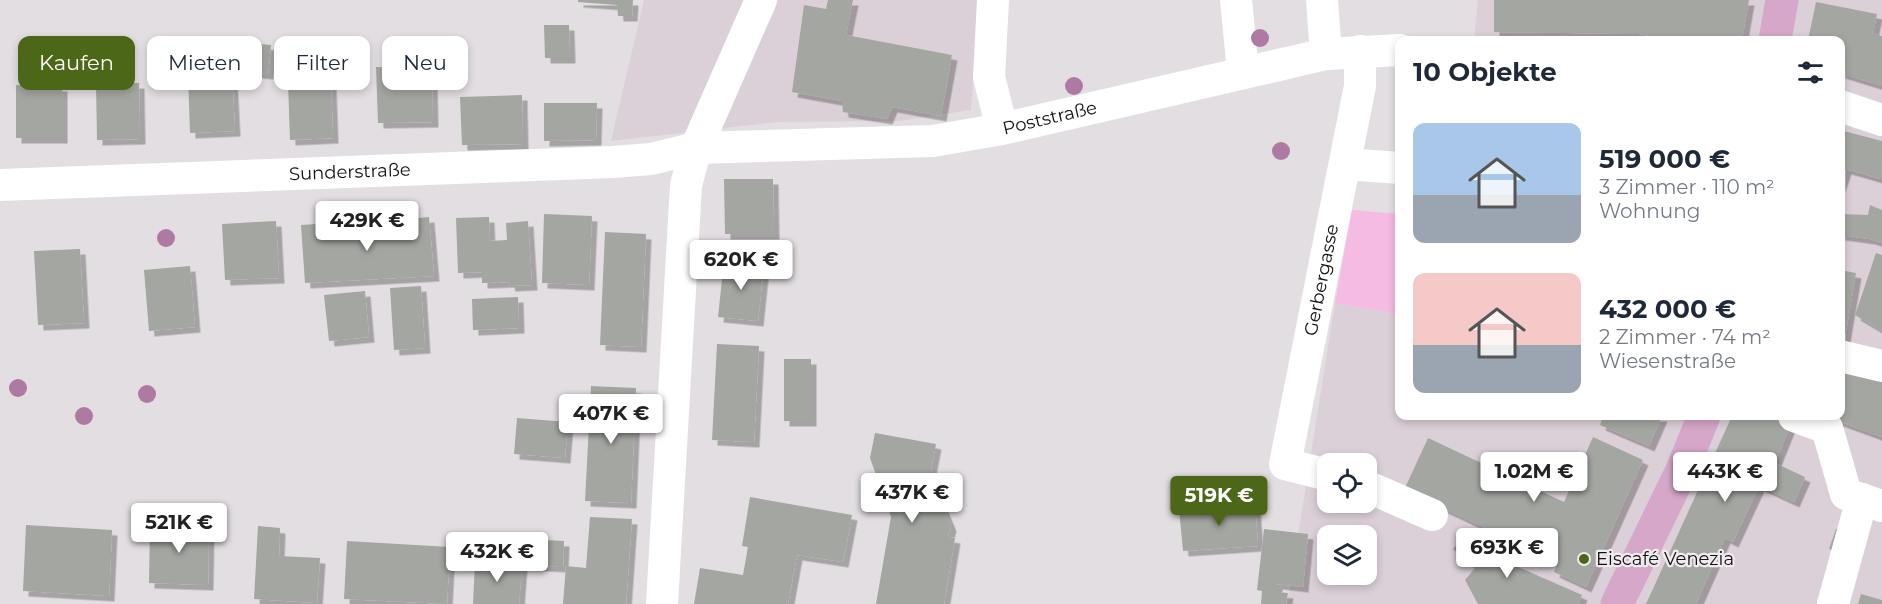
<!DOCTYPE html>
<html lang="de">
<head>
<meta charset="utf-8">
<style>
  :root { --surface:#fff; --page:#f2f2f3; --text:#1f2937; --muted:#747a83; --accent:#4d6718 }
  body { margin:0; font-family:Montserrat,sans-serif; background:var(--page); color:var(--text); height:100vh; display:flex; flex-direction:column; font-size:22px; white-space:nowrap }
  * { box-sizing:border-box; margin:0 }
  p { font-size:20px; color:var(--muted) }
  .icon { flex:none; width:33px; height:33px; fill:none; stroke:currentColor; stroke-width:2; stroke-linecap:round; stroke-linejoin:round }
  .map { position:relative; flex:1; overflow:hidden }
  .sheet { position:absolute; left:1395px; top:36px; width:450px; height:384px; display:flex; flex-direction:column; background:var(--surface); border-radius:12px; box-shadow:0 3px 9px #0003 }
  .sheet>* { flex:none }
  .hud { position:absolute; left:18px; top:36px; width:570px; height:54px; display:flex; gap:12px }
  .fabs { position:absolute; left:1317px; top:453px; display:grid; gap:12px }
  .fabs a { display:grid; place-items:center; width:60px; height:60px; border-radius:12px; background:var(--surface); box-shadow:0 3px 9px #0003; font-size:30px }
  .price { position:absolute; translate:-50% -51px; padding:0 14px; border-radius:6px; background:#fff; color:#222; font-size:20px; line-height:39px; filter:drop-shadow(0 2px 3px #0008) }
  .price::after { content:''; position:absolute; left:50%; top:36px; width:18px; height:14px; margin-left:-9px; background:inherit; clip-path:polygon(0 0,100% 0,50% 100%) }
  .price.on { background:var(--accent); color:#fff }
  ul { padding:0; list-style:none }
  li { display:flex; align-items:center; gap:18px; height:150px; padding:0 18px }
  li span { display:grid; place-items:center; flex:none; width:168px; height:120px; border-radius:12px; color:#555 }
  li>.icon { margin-inline-start:auto }
  span .icon { width:72px; height:72px; fill:#fffc; stroke-width:1 }
  li b { font-size:26px }
  h2 { display:flex; justify-content:space-between; align-items:center; height:72px; padding:0 18px; font-size:26px }
  .pill { padding:0 21px; border-radius:12px; background:var(--surface); box-shadow:0 3px 9px #0003; font-size:21px; line-height:54px }
  .pill.on { background:var(--accent); color:#fff }
  .map>svg:first-child { display:block }
  .built { fill:#dcd0d8; fill-rule:evenodd }
  .green { fill:#f6bbe3 }
  .building { fill:#a4a6a1; filter:url(#shadow) }
  .lines { fill:none; stroke-linecap:round; stroke-linejoin:round }
  .minor { stroke:#fff; stroke-width:32 }
  .major { stroke:#d6a7c8; stroke-width:33 }
  .tree { fill:#ae7aa1 }
  .poi-dot { fill:#4d6718; stroke:#f0ebee; stroke-width:2 }
  .labels { text-anchor:middle; dominant-baseline:central; stroke-width:4.5; stroke-linejoin:round; paint-order:stroke }
  .street-label { font-size:18px; fill:#110f10; stroke:#f0ebee }
  .poi-label { font-size:18px; fill:#110f10; stroke:#f0ebee; text-anchor:start }
</style>
</head>
<body>
<div class="map">
<svg width="1882" height="604" viewBox="0 0 1882 604">
  <defs>
    <filter id="shadow"><feDropShadow dx="5.5" dy="5.5" stdDeviation="0" flood-color="#0004"/></filter>
  </defs>
  <rect width="100%" height="100%" fill="#e3dee1"/>
  <path class="built" d="M 644,0 L 980,0 L 971,110 L 899,121 L 777,122 L 611,141 Z
    M 1478,0 L 1882,0 L 1882,604 L 1287,604 L 1335,303 L 1399,314 L 1400,416 L 1840,416 L 1840,40 L 1474,40 ZM 1328,464 L 1366,464 L 1366,502 L 1328,502 ZM 1328,536 L 1366,536 L 1366,574 L 1328,574 Z"/>
  <path class="green" d="M 1352,210 L 1399,214 L 1399,314 L 1335,303 Z"/>
  <path class="building" d="M 578,0 L 633,0 L 632,16 L 618,16 L 617,5 L 578,2 Z
    M 828,0 L 853,0 L 846,35 L 952,55 L 941,116 L 892,107 L 887,119 L 843,112 L 842,101 L 792,92 L 804,5 L 826,9 Z
    M 1494,0 L 1749,0 L 1742,40 L 1676,40 L 1639,34 L 1494,32 Z
    M 1816,2 L 1877,14 L 1873,33 L 1882,36 L 1882,86 L 1840,73 L 1840,40 L 1808,40 Z
    M 544,25 L 569,25 L 570,58 L 545,58 Z
    M 250,43 L 271,45 L 268,74 L 247,72 Z
    M 87,51 L 87,79 L 66,79 L 66,52 Z
    M 376,67 L 401,68 L 402,78 L 432,77 L 433,122 L 378,123 Z
    M 232,73 L 235,131 L 190,133 L 188,75 Z
    M 331,81 L 333,138 L 290,140 L 288,83 Z
    M 139,83 L 140,139 L 97,140 L 96,84 Z
    M 16,85 L 62,86 L 62,138 L 16,138 Z
    M 522,95 L 523,144 L 462,145 L 460,97 Z
    M 544,103 L 597,103 L 596,140 L 544,141 Z
    M 1840,130 L 1882,141 L 1881,179 L 1846,169 L 1840,187 Z
    M 724,179 L 773,179 L 774,234 L 725,234 Z
    M 1870,205 L 1882,210 L 1882,243 L 1870,239 L 1840,235 L 1840,214 L 1868,215 Z
    M 544,214 L 592,216 L 589,285 L 542,283 Z
    M 429,217 L 434,276 L 305,283 L 301,225 L 346,222 L 347,233 L 387,229 L 386,221 Z
    M 489,217 L 490,241 L 507,240 L 506,223 L 528,221 L 532,285 L 510,286 L 509,282 L 482,283 L 482,272 L 458,273 L 456,218 Z
    M 276,221 L 279,278 L 225,280 L 222,224 Z
    M 605,232 L 646,234 L 641,347 L 600,345 Z
    M 80,249 L 84,323 L 38,325 L 34,251 Z
    M 1876,253 L 1882,255 L 1882,331 L 1855,315 Z
    M 724,261 L 764,265 L 758,321 L 718,317 Z
    M 190,266 L 195,327 L 149,331 L 144,270 Z
    M 1840,270 L 1856,273 L 1843,349 L 1840,348 Z
    M 421,286 L 425,348 L 394,350 L 390,288 Z
    M 365,291 L 369,337 L 329,341 L 324,295 Z
    M 518,297 L 519,328 L 473,330 L 472,299 Z
    M 717,344 L 759,346 L 754,442 L 712,440 Z
    M 784,359 L 811,359 L 811,421 L 784,421 Z
    M 1840,366 L 1882,375 L 1882,437 L 1824,416 L 1840,416 Z
    M 591,386 L 636,388 L 631,503 L 585,501 Z
    M 1603,416 L 1662,416 L 1649,446 L 1600,425 Z
    M 1732,416 L 1794,416 L 1775,463 L 1805,477 L 1794,502 L 1759,486 L 1733,542 L 1725,538 L 1696,604 L 1646,604 Z
    M 517,418 L 568,422 L 565,458 L 514,454 Z
    M 875,433 L 936,444 L 930,475 L 951,526 L 948,537 L 955,538 L 944,604 L 876,604 L 891,517 L 870,458 Z
    M 1593,437 L 1643,460 L 1586,587 L 1554,572 L 1558,562 L 1404,490 L 1428,438 L 1564,502 Z
    M 750,497 L 852,515 L 843,562 L 797,555 L 788,604 L 694,604 L 700,568 L 743,575 L 748,547 L 742,546 Z
    M 1255,503 L 1258,546 L 1183,551 L 1179,509 Z
    M 590,517 L 632,519 L 626,604 L 563,604 L 566,566 L 586,568 Z
    M 150,523 L 209,524 L 208,585 L 149,583 Z
    M 26,525 L 112,530 L 109,596 L 23,591 Z
    M 258,526 L 280,528 L 279,556 L 320,558 L 317,603 L 254,599 Z
    M 1264,529 L 1308,534 L 1303,587 L 1277,584 L 1277,592 L 1288,593 L 1286,604 L 1261,604 L 1262,591 L 1257,590 Z
    M 1836,529 L 1845,532 L 1839,552 L 1829,549 Z
    M 1470,530 L 1492,549 L 1512,561 L 1511,564 L 1582,595 L 1578,604 L 1478,604 L 1465,580 L 1475,568 L 1453,549 Z
    M 526,539 L 564,541 L 563,567 L 524,565 Z
    M 347,541 L 450,547 L 447,604 L 344,599 Z
    M 475,562 L 522,564 L 519,604 L 473,604 Z
    M 1861,594 L 1882,600 L 1882,604 L 1858,604 Z"/>
  <g class="lines">
    <g class="minor">
      <path d="M 993,0 L 989,77 L 1002,129"/>
      <path d="M 1236,0 L 1243,72"/>
      <path d="M 1322,0 L 1326,54"/>
      <path d="M 1840,106 L 1882,120"/>
      <path d="M 1345,164 L 1400,168"/>
      <path id="s1" d="M 0,185 L 613,162 L 651,159 L 696,148 L 933,141 L 1002,129 L 1326,54 L 1400,50"/>
      <path d="M 1840,356 L 1882,366"/>
      <path d="M 1794,416 L 1827,428 L 1846,494 L 1882,506"/>
      <path id="s2" d="M 1328,475 L 1285,464 L 1360,86 L 1360,51"/>
      <path d="M 1366,486 L 1432,515"/>
      <path d="M 662,604 L 686,185 L 696,148 L 761,0"/>
      <path d="M 1833,604 L 1862,499"/>
    </g>
    <path class="major" d="M 1775,40 L 1782,0
      M 1617,604 L 1682,470 L 1704,416"/>
  </g>
  <g class="tree">
    <circle cx="1260" cy="38" r="9"/>
    <circle cx="1074" cy="86" r="9"/>
    <circle cx="1281" cy="151" r="9"/>
    <circle cx="166" cy="238" r="9"/>
    <circle cx="18" cy="388" r="9"/>
    <circle cx="147" cy="394" r="9"/>
    <circle cx="84" cy="416" r="9"/>
  </g>
  <circle class="poi-dot" cx="1584" cy="559" r="6"/>
  <g class="labels">
    <g class="street-label">
      <text stroke="none"><textPath href="#s1" startOffset="1054">Poststraße</textPath></text>
      <text stroke="none"><textPath href="#s1" startOffset="350">Sunderstraße</textPath></text>
      <text stroke="none"><textPath href="#s2" startOffset="232">Gerbergasse</textPath></text>
    </g>
    <g class="poi-label">
      <text x="1596" y="559">Eiscafé Venezia</text>
    </g>
  </g>
</svg>
<div class="fabs">
<a><svg class="icon" aria-label="locate" viewBox="0 0 24 24"><circle cx="12" cy="12" r="6"/><path d="M12 2v4M12 18v4M2 12h4M18 12h4"/></svg></a>
<a><svg class="icon" aria-label="layers" viewBox="0 0 24 24"><path d="M12 4l9 5-9 5-9-5zM3 14l9 5 9-5"/></svg></a>
</div>
<b class="price" style="left:367px;top:252px">429K €</b>
<b class="price" style="left:741px;top:291px">620K €</b>
<b class="price" style="left:611px;top:445px">407K €</b>
<b class="price" style="left:1534px;top:503px">1.02M €</b>
<b class="price" style="left:1725px;top:503px">443K €</b>
<b class="price" style="left:912px;top:524px">437K €</b>
<b class="price on" style="left:1219px;top:527px">519K €</b>
<b class="price" style="left:179px;top:554px">521K €</b>
<b class="price" style="left:1507px;top:579px">693K €</b>
<b class="price" style="left:497px;top:583px">432K €</b>
<div class="hud">
<a class="pill on">Kaufen</a>
<a class="pill">Mieten</a>
<a class="pill">Filter</a>
<a class="pill">Neu</a>
</div>
<section class="sheet">
<h2>10 Objekte<svg class="icon" aria-label="filters" viewBox="0 0 24 24"><path d="M4 7h16M4 17h16"/><circle cx="9" cy="7" r="2"/><circle cx="15" cy="17" r="2"/></svg></h2>
<ul>
<li><span style="background:linear-gradient(#a9c7e8 60%,#9aa5b1 0)"><svg class="icon" aria-label="home" viewBox="0 0 24 24"><path d="M3 11l9-7 9 7M6 9v11h12V9"/></svg></span><div><b>519 000 €</b><p>3 Zimmer · 110 m²</p><p>Wohnung</p></div></li>
<li><span style="background:linear-gradient(#f6c9c9 60%,#9aa5b1 0)"><svg class="icon" aria-label="home" viewBox="0 0 24 24"><path d="M3 11l9-7 9 7M6 9v11h12V9"/></svg></span><div><b>432 000 €</b><p>2 Zimmer · 74 m²</p><p>Wiesenstraße</p></div></li>
</ul>
</section>
</div>
</body>
</html>
